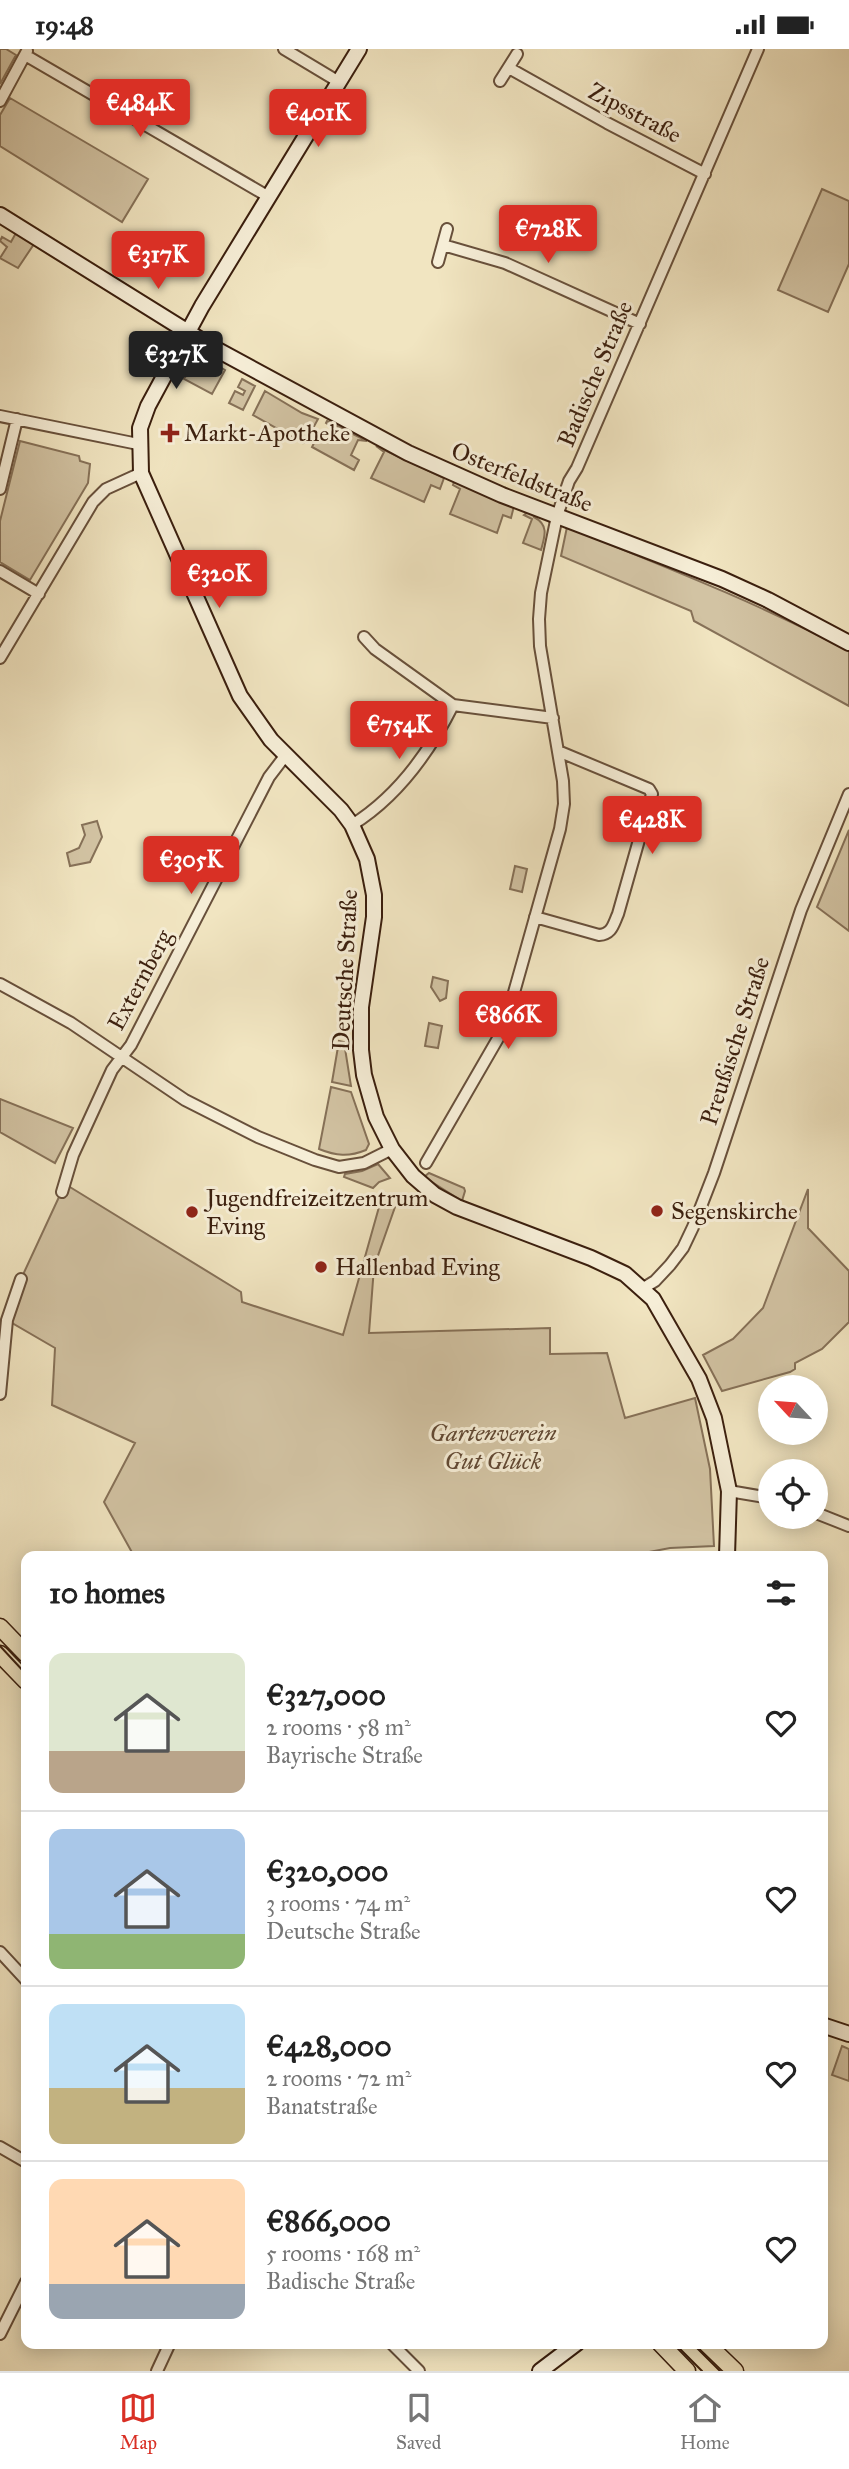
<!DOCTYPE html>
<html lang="en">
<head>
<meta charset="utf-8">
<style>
  :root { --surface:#fff; --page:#f2f2f2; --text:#222; --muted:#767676; --line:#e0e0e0; --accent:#d93025 }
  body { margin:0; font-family:"IM FELL Great Primer",serif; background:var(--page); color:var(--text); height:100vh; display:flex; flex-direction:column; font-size:26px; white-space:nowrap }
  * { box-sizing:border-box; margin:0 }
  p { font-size:23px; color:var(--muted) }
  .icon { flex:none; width:38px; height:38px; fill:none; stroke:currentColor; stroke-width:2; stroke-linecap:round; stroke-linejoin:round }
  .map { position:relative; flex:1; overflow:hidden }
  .details { position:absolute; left:21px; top:1502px; width:807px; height:798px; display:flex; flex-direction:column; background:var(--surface); border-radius:14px; box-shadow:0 4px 18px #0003 }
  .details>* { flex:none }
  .needle { width:46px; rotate:296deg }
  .controls { position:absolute; left:758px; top:1326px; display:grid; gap:14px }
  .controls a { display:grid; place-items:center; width:70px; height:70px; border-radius:50%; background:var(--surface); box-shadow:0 4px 18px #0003; font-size:35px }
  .price { position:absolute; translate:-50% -60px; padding:0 16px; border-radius:7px; background:var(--accent); color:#fff; font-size:23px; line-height:46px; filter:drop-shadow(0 2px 4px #0008) }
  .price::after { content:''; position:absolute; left:50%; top:42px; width:21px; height:16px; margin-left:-10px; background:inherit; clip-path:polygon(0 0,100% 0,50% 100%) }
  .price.active { background:#222; color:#fff }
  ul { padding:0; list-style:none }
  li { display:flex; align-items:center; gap:21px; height:175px; padding:0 28px }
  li+li { border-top:2px solid var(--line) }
  li span { display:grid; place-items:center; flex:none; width:196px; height:140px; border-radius:14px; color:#555 }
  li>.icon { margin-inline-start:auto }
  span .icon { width:84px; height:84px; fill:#fffc; stroke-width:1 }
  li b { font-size:30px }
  h2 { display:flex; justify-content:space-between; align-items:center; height:84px; padding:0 28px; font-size:30px }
  .status { display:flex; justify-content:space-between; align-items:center; height:49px; padding:0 35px; background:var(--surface); direction:ltr }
  .status svg { height:19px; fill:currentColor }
  .dock { display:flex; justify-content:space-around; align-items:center; height:98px; border-top:2px solid var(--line); background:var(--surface); font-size:19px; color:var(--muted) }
  .dock a { display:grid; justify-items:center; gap:4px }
  .dock .active { color:var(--accent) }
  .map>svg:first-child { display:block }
  .green { fill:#d2c3a3; stroke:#867158; stroke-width:2 }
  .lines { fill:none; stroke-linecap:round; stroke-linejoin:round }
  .street-casing { stroke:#68503b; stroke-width:14 }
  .secondary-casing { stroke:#3b1f0e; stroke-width:18 }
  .primary-casing { stroke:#3b1f0e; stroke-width:19 }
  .street { stroke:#f6eed7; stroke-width:10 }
  .secondary { stroke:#f6eed7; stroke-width:14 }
  .primary { stroke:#f1e5c1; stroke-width:16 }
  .tram { stroke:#3b1f0e; stroke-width:2 }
  .poi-dot { fill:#8f2418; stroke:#f6eed7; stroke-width:2.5 }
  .labels { text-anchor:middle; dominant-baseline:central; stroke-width:6; stroke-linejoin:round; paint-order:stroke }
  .street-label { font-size:24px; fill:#3b1f0e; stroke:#f6eed7 }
  .poi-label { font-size:24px; fill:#3b1f0e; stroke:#f6eed7; text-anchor:start }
  .park-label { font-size:24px; font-style:italic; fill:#614833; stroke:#f6eed7 }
</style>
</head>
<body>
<div class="status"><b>19:48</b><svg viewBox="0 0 49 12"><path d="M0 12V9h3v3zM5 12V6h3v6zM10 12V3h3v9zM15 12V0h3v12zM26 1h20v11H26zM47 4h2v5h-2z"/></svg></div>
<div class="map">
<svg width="849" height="2322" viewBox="0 0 849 2322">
  <rect width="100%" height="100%" fill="#f1e5c1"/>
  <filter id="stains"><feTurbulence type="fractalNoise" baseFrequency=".00286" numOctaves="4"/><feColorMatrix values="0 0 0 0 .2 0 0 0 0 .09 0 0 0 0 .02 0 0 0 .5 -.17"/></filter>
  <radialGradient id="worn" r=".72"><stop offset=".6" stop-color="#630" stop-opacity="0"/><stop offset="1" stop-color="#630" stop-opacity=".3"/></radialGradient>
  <path class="green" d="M 0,0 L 6,0 L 16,6 L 0,35 Z
    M 10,49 L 148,130 L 122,173 L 0,97 L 0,66 Z
    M 822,140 L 849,152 L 849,215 L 828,263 L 778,241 Z
    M 16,184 L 34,195 L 18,219 L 0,209 L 7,198 L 0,192 L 2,188 L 11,193 Z
    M 198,308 L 207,310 L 225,321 L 212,345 L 184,330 Z
    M 242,330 L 255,337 L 243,361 L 229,354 L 235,342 L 243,346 L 245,342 L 238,338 Z
    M 265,342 L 302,364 L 318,370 L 312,381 L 304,377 L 302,381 L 310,386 L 307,392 L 303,394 L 253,366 Z
    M 327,372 L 367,392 L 358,391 L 351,406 L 359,411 L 354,421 L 312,398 L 318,386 L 327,389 L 332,378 L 326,374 Z
    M 20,392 L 79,407 L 80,412 L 90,415 L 88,434 L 30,531 L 0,513 L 0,472 Z
    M 376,397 L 444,429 L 440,440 L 431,436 L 424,453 L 371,429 L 384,403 Z
    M 454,433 L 514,457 L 511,469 L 503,466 L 497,484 L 450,465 L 460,440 L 453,436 Z
    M 528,463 L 533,465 L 534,468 C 549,476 545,487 541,501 L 523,494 L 532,470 L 524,466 Z
    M 567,478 C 663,517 758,554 849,602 L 849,657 L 694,572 L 691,562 L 561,507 Z
    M 97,772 L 102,788 L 90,813 L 70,817 L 67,804 L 79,799 L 85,786 L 82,776 Z
    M 849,781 L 849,882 L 817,858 Z
    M 515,817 L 527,820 L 522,843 L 510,840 Z
    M 433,928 L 448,932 L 446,949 L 440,952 L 431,938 Z
    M 429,974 L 442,977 L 438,999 L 425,997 Z
    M 339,992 L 344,993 L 351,1037 L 332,1033 Z
    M 331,1038 L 351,1043 L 369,1095 L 366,1101 C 349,1108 336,1107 319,1100 Z
    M 0,1050 L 73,1079 L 55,1114 L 0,1083 Z
    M 378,1115 L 390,1129 L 379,1133 L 373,1139 L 344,1128 L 345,1125 L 362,1122 Z
    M 429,1124 L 464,1139 L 465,1142 L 462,1152 L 424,1128 Z
    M 65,1135 L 241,1243 L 242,1253 L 343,1286 L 381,1151 L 395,1158 L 374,1218 L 369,1284 L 550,1279 L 550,1305 L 607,1304 L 625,1369 L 695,1349 L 710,1420 L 714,1497 L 670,1499 L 628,1507 L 134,1507 L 104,1453 L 135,1394 L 52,1356 L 55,1299 L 7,1271 L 21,1230 Z
    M 808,1140 L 808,1179 L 849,1222 L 849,1273 L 822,1300 L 795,1314 L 795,1320 L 790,1323 L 722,1342 L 703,1306 L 733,1290 L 763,1259 Z
    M 842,1997 L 849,2000 L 849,2032 L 832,2026 Z"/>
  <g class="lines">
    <defs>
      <path id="street" d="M 284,0 L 339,33
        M 25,6 L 269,148
        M 509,19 L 607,74 L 705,125
        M 500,32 L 517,5
        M 0,52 L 27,2
        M 443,196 L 505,214 L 640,275
        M 438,213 L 447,180
        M 0,367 L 138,395
        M 0,440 L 17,370
        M 0,522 L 39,545
        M 364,588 L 375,600 L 453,656 L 553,669
        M 0,609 L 93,453 L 106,440 L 141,424
        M 352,776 C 397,748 430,702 453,656
        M 535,868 L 599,886 C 612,885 613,876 618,865 L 652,745 L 649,740 L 558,702
        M 0,935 L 71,974 L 185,1051 L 258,1088 L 315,1111 L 339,1118 L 364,1114 L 392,1100
        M 426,1114 L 504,979 L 560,780 L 564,755 L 563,732 L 540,597 L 539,570 L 541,544 L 557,467 L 569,432 L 577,419 L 758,0
        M 62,1143 L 73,1106 L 112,1021 L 131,996 L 269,728 L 285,707
        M 642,1240 L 655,1232 L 670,1216 L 683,1199 L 693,1178 L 714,1124 L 801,861 L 849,745
        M 0,1345 L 7,1271 L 21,1230
        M 729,1442 L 770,1449
        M 816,1464 L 849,1477
        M 0,1903 L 26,1931
        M 0,2098 L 26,2113
        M 0,2285 L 26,2233
        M 391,2294 L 419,2322
        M 157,2322 L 170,2294"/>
      <path id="secondary" d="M 359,0 L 202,257 L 148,357 L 140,379 L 141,424 L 240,647 L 271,691 L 341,761 L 352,776 L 367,810 L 374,846 L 374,868 L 361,958 L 361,1001 L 364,1026 L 376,1068 L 392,1100 L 413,1127 L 435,1146 L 457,1158 L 591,1209 L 625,1225 L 653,1250 L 699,1330 L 714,1369 L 729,1442 L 727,1507
        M 0,166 L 212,298 L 408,404 L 502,446 L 722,530 L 768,551 L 849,594
        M 822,1976 L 849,1985
        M 540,2322 L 577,2294"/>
      <path id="primary" d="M 0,1578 L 26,1605
        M 0,1605 L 26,1632
        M 660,2294 L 687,2322
        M 706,2294 L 735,2322"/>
    </defs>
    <use href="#street" class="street-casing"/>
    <use href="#secondary" class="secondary-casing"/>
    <use href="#primary" class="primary-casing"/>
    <use href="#street" class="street"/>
    <use href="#secondary" class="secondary"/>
    <use href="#primary" class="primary"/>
    <path class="tram" d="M 0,1597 L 26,1625
      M 674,2294 L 702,2322
      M 692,2294 L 720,2322"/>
  </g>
  <g class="poi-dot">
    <path d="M166.5 373.5h7v7h7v7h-7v7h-7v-7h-7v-7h7z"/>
    <circle cx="657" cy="1162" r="7"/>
    <circle cx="192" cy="1163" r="7"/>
    <circle cx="321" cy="1218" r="7"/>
  </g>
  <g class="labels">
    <g class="street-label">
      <text transform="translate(635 64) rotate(28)">Zipsstraße</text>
      <text transform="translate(595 325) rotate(-67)">Badische Straße</text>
      <text transform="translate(522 428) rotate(22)">Osterfeldstraße</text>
      <text transform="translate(345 921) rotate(-87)">Deutsche Straße</text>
      <text transform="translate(140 931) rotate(-62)">Externberg</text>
      <text transform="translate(735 992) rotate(-72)">Preußische Straße</text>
    </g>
    <g class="poi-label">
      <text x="184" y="384">Markt-Apotheke</text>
      <text x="206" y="1149">Jugendfreizeitzentrum<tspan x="206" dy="28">Eving</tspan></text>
      <text x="671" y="1162">Segenskirche</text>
      <text x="335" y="1218">Hallenbad Eving</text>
    </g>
    <g class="park-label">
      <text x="493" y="1384">Gartenverein<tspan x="493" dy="28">Gut Glück</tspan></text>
    </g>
  </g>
  <rect width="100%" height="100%" filter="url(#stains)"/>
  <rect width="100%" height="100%" fill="url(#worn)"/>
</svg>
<div class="controls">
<a><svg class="needle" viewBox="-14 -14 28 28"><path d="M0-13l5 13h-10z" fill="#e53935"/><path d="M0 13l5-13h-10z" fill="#767676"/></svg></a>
<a><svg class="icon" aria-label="locate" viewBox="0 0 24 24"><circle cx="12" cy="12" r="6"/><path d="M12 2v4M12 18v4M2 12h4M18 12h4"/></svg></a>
</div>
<b class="price" style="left:140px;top:90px">€484K</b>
<b class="price" style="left:318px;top:100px">€401K</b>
<b class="price" style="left:548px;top:216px">€728K</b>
<b class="price" style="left:158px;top:242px">€317K</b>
<b class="price active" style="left:176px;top:342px">€327K</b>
<b class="price" style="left:219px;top:561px">€320K</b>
<b class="price" style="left:399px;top:712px">€754K</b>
<b class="price" style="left:652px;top:807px">€428K</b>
<b class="price" style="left:191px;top:847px">€305K</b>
<b class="price" style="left:508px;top:1002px">€866K</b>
<section class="details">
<h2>10 homes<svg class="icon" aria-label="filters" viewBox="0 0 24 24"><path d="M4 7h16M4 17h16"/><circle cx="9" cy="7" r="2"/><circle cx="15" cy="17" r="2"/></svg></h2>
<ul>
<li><span style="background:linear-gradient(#dfe7d0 70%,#b9a48a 0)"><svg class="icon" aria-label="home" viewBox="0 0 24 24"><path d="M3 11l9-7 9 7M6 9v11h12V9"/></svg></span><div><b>€327,000</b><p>2 rooms · 58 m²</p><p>Bayrische Straße</p></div><svg class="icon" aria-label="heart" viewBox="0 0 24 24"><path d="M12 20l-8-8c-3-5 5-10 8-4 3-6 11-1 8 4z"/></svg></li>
<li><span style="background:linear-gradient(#a9c7e8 75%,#8fb573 0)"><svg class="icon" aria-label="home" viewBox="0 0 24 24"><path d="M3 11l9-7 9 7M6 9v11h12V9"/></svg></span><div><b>€320,000</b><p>3 rooms · 74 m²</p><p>Deutsche Straße</p></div><svg class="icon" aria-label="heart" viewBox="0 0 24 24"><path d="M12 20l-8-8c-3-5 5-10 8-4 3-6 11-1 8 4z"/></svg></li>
<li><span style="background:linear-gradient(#bfe0f5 60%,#c2b280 0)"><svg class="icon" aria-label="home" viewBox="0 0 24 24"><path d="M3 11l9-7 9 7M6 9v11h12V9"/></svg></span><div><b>€428,000</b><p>2 rooms · 72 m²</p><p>Banatstraße</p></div><svg class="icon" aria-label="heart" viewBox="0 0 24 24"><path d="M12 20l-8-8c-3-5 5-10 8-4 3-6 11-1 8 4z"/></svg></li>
<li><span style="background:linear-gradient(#ffd9b3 75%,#9aa5b1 0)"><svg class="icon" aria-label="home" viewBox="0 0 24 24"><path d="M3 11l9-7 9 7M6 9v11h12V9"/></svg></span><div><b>€866,000</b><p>5 rooms · 168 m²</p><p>Badische Straße</p></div><svg class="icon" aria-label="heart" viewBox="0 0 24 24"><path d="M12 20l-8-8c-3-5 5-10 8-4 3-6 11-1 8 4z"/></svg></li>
</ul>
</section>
</div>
<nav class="dock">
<a class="active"><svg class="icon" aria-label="map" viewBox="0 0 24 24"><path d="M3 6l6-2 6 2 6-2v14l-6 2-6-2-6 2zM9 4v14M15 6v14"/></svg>Map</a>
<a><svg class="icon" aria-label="saved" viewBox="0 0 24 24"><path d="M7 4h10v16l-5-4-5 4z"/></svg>Saved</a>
<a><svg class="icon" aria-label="home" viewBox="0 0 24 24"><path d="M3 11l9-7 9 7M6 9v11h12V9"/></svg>Home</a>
</nav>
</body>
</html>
